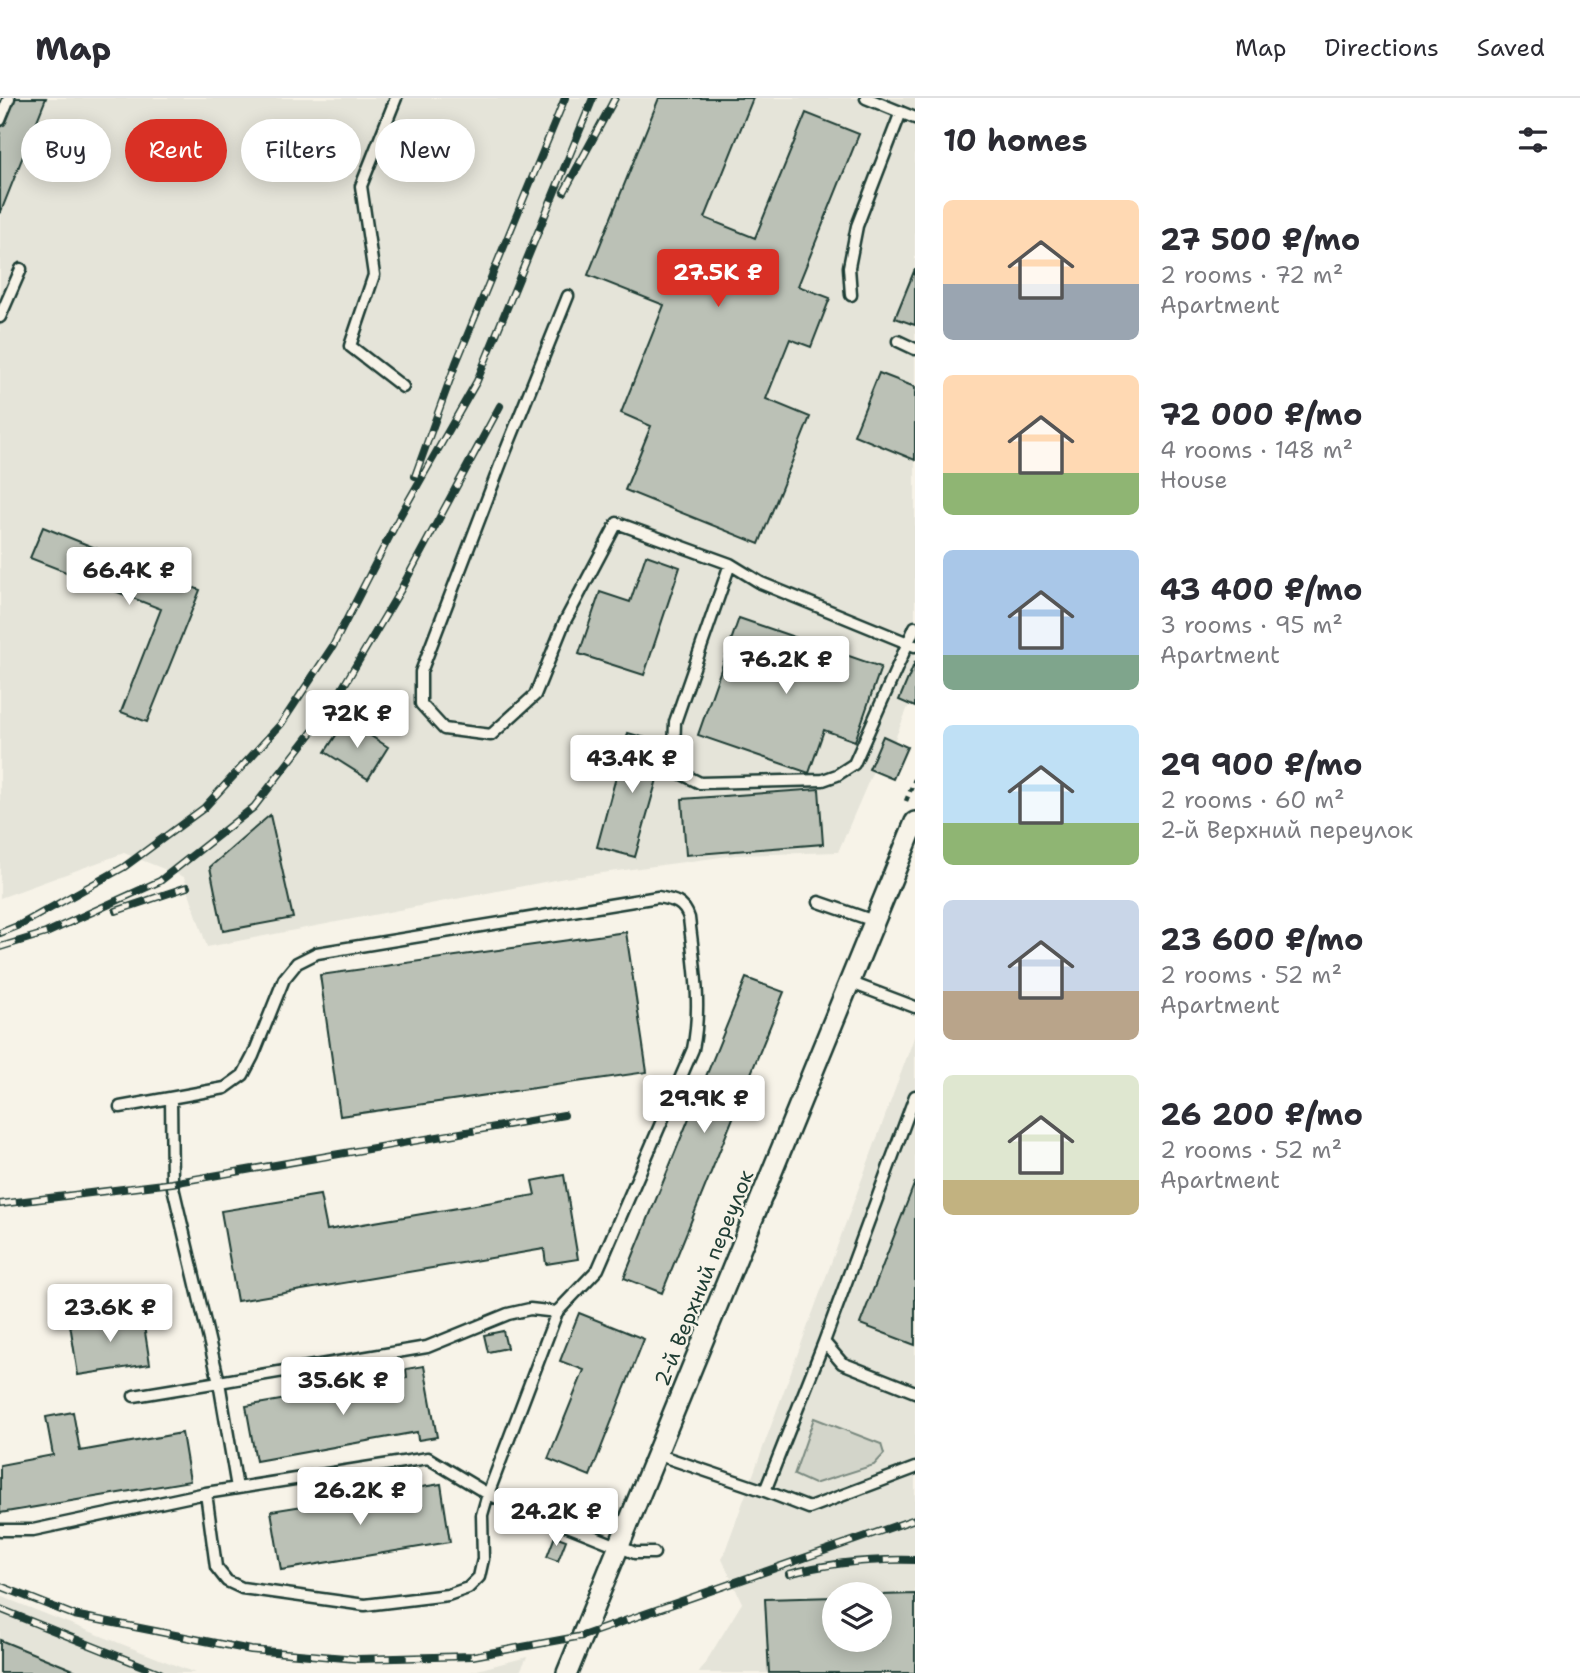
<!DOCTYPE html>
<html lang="en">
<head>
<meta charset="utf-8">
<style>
  :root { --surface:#fff; --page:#f7f7f7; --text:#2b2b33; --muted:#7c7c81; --line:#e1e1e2; --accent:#d93025 }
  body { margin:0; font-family:"Shantell Sans",sans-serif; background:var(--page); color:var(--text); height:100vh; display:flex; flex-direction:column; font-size:26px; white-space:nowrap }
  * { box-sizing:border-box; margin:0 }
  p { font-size:23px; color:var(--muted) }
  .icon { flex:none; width:38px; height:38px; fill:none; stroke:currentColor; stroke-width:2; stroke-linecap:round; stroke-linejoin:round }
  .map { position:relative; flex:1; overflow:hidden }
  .drawer { display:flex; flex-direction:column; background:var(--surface); width:665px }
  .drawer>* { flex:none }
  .hud { position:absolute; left:21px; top:21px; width:665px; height:63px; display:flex; gap:14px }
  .fabs { position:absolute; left:822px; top:1484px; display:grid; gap:14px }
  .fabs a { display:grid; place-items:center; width:70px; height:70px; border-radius:50%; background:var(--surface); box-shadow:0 4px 18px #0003; font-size:35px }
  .price { position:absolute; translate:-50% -60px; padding:0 16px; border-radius:7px; background:#fff; color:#222; font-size:23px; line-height:46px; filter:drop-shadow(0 2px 4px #0008) }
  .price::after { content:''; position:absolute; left:50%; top:42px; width:21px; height:16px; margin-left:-10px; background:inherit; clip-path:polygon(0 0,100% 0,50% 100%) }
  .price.on { background:var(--accent); color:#fff }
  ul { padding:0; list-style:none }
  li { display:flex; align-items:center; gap:21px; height:175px; padding:0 28px }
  li span { display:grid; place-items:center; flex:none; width:196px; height:140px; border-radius:10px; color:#555 }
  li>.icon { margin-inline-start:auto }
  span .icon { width:84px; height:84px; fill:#fffc; stroke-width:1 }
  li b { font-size:30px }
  h2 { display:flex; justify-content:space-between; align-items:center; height:84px; padding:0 28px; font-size:30px }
  .pill { padding:0 24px; border-radius:32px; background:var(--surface); box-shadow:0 4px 18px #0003; font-size:24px; line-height:63px }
  .pill.on { background:var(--accent); color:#fff }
  header { display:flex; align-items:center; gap:42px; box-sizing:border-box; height:98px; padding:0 35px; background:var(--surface); border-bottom:2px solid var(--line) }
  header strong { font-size:33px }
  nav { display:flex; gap:38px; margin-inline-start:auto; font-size:24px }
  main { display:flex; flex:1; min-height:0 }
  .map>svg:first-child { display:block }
  .built { fill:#e5e4d9; fill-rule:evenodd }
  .green { fill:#d3d5ca; stroke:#79897f; stroke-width:2 }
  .building { fill:#bbc1b6; stroke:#1f3d34; stroke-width:2 }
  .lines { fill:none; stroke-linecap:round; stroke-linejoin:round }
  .lane-casing { stroke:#1f3d34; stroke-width:15 }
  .street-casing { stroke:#1f3d34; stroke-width:24 }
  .path { stroke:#1f3d34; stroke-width:4.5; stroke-dasharray:5 5; stroke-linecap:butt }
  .lane { stroke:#f7f3e8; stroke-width:10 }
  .street { stroke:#f7f3e8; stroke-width:19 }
  .rail-casing { stroke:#1f3d34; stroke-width:8 }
  .rail { stroke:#f7f3e8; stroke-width:5; stroke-dasharray:16; stroke-linecap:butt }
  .labels { text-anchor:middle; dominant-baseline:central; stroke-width:5; stroke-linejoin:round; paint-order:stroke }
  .street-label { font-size:21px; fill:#1f3d34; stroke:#f7f3e8 }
</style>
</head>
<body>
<header>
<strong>Map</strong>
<nav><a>Map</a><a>Directions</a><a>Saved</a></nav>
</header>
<main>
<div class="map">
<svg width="915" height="1575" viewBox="0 0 915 1575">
  <rect width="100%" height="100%" fill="#f7f3e8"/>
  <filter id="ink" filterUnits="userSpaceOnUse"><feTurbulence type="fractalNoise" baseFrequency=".0143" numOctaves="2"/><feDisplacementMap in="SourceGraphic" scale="14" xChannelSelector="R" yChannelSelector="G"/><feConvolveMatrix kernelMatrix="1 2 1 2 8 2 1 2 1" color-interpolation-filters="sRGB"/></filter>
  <g filter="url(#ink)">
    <path class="built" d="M 0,0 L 915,0 L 915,592 L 881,675 L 873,673 L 838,754 L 736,757 L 565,780 L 207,849 L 184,779 L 124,755 L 0,800 Z
      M 915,937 L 915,1575 L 699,1575 L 742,1505 L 722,1461 ZM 835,1496 L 880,1496 L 880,1542 L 835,1542 Z
      M 0,1498 L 195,1575 L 0,1575 Z
      M 527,1559 L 519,1575 L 466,1575 Z"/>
    <path class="green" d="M 814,1320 L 881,1346 L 884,1356 L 874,1367 L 814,1386 L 794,1377 Z"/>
    <path class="building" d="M 12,0 L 46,0 L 0,116 L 0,28 Z
      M 659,0 L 753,0 L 705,120 L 755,140 L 806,15 L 859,36 L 798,188 L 830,200 L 811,249 L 790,241 L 766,301 L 810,319 L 759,446 L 625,392 L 651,328 L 621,315 L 664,207 L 588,177 Z
      M 915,171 L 915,227 L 895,220 Z
      M 879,275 L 915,289 L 915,362 L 854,337 Z
      M 43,429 L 200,492 L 147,624 L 121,614 L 161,511 L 30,460 Z
      M 646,457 L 680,469 L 644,577 L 579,556 L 600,494 L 630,504 Z
      M 739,520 L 881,569 L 855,643 L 824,632 L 809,675 L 698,637 Z
      M 915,564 L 915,609 L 899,602 Z
      M 346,622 L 388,649 L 368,681 L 325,654 Z
      M 628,635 L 667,646 L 635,759 L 597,749 Z
      M 883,638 L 907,649 L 893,681 L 869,671 Z
      M 819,691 L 823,746 L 686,757 L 682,701 Z
      M 270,717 L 293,820 L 223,833 L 210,769 Z
      M 626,834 L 647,974 L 340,1018 L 320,877 Z
      M 746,880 L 784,894 L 662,1195 L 624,1180 Z
      M 564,1077 L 578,1161 L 546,1166 L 544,1151 L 237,1203 L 221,1113 L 320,1097 L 327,1132 L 535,1097 L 532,1083 Z
      M 915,1084 L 915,1247 L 860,1226 Z
      M 142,1215 L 150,1266 L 78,1277 L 70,1226 Z
      M 579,1215 L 644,1241 L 590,1378 L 548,1361 L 584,1272 L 560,1263 Z
      M 503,1233 L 507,1250 L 488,1254 L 484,1237 Z
      M 424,1268 L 437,1339 L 418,1342 L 417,1334 L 256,1363 L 246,1308 L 407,1280 L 406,1271 Z
      M 73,1314 L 80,1353 L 182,1335 L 190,1383 L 0,1415 L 0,1367 L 53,1357 L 46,1319 Z
      M 441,1386 L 450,1444 L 281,1472 L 271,1413 Z
      M 555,1438 L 566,1442 L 558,1463 L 547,1459 Z
      M 915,1496 L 915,1575 L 769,1575 L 765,1501 L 835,1499 L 835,1542 L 880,1542 L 880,1497 Z
      M 0,1542 L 81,1575 L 0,1575 Z"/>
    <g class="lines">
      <defs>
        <path id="lane" d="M 396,0 L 361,88 L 374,177 L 350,248 L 403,289
          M 866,0 L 915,20
          M 0,22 L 9,0
          M 851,197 L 849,169 L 857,128 L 901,14
          M 568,198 L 504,357 L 421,574 L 421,606 L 444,631 L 491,637 L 535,597 L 564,525 L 617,425 L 730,466 L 761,485 L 915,548
          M 0,219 L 21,171
          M 898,243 L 915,251
          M 730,466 L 675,624 L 674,654 L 680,675 L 700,685 L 823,682 L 837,677 L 854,666 L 915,529
          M 819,804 L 874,823
          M 849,884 L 915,909
          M 915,998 L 824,1244 L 842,1265 L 915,1294
          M 171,1001 L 172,1085 L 219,1284 L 427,1249 L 508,1216 L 530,1211 L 557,1214 L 488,1396 L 482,1417 L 483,1461 L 479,1479 L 468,1490 L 448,1497 L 365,1507 L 242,1490 L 227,1483 L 216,1469 L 206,1395 L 428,1360 L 488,1396 L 635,1455 L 654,1455
          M 120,1009 L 225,990 L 243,977 L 253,958 L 284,881 L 297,865 L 317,855 L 658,799 C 674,802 684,804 689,820 C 694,865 702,907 693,951 L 598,1171 L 557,1214
          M 134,1298 L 219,1284 L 237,1390
          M 656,1356 L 765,1393 L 824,1244
          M 765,1393 L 809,1410 L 915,1370
          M 0,1432 L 33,1432 L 206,1395"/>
        <path id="street" d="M 567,1575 L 915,724"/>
      </defs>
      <use href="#lane" class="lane-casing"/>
      <use href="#street" class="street-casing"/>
      <path class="path" d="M 906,703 L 915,681"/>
      <use href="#lane" class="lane"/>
      <use href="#street" class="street"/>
      <defs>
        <path id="rail" d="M 564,94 L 615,0
          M 415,378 L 456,265 L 565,0
          M 116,813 L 187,789
          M 0,835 L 20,827 L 124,769 L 204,710 L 281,626 L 333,548 L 401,416 L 477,283 L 593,0
          M 0,849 L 46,835 L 160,783 L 254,709 L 330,611 L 400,493 L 500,308
          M 0,1106 L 172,1085 L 564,1017
          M 789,1476 C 828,1465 874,1461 915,1462
          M 0,1488 L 74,1517 L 251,1552 L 357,1561 L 473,1558 L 582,1538 L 915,1421
          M 0,1511 L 160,1575"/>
      </defs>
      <use href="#rail" class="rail-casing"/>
      <use href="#rail" class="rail"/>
    </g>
  </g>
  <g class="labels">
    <g class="street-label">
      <text transform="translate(704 1180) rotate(-68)">2-й Верхний переулок</text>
    </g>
  </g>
</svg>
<div class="fabs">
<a><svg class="icon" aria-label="layers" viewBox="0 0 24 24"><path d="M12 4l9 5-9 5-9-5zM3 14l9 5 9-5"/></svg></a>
</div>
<b class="price on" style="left:718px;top:211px">27.5K ₽</b>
<b class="price" style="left:129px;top:509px">66.4K ₽</b>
<b class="price" style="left:786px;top:598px">76.2K ₽</b>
<b class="price" style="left:357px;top:652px">72K ₽</b>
<b class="price" style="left:632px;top:697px">43.4K ₽</b>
<b class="price" style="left:704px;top:1037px">29.9K ₽</b>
<b class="price" style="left:110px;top:1246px">23.6K ₽</b>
<b class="price" style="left:343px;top:1319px">35.6K ₽</b>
<b class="price" style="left:360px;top:1429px">26.2K ₽</b>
<b class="price" style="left:556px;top:1450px">24.2K ₽</b>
<div class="hud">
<a class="pill">Buy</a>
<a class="pill on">Rent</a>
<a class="pill">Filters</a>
<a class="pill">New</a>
</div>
</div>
<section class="drawer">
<h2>10 homes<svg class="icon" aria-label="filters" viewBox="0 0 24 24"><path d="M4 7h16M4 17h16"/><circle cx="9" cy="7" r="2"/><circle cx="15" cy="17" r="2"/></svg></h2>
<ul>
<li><span style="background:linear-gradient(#ffd9b3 60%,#9aa5b1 0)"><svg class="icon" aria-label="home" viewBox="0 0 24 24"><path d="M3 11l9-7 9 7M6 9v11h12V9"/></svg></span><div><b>27 500 ₽/mo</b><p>2 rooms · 72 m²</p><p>Apartment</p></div></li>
<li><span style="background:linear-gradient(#ffd9b3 70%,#8fb573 0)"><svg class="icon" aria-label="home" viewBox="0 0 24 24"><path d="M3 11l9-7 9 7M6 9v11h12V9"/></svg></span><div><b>72 000 ₽/mo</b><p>4 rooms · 148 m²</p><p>House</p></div></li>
<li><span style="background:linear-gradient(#a9c7e8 75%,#7fa58c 0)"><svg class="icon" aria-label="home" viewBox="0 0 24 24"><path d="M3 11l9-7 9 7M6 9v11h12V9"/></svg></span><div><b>43 400 ₽/mo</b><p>3 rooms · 95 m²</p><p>Apartment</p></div></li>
<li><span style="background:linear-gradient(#bfe0f5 70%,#8fb573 0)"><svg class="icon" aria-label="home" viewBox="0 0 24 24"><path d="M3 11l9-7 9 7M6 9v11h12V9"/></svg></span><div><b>29 900 ₽/mo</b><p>2 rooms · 60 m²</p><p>2-й Верхний переулок</p></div></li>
<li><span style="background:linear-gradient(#c9d6e8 65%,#b9a48a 0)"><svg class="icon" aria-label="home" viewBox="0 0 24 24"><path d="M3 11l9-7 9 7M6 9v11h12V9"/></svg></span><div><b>23 600 ₽/mo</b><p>2 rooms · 52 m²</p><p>Apartment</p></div></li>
<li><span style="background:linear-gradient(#dfe7d0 75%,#c2b280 0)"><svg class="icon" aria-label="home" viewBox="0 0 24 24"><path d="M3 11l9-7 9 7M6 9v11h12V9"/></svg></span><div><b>26 200 ₽/mo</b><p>2 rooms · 52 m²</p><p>Apartment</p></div></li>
</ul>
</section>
</main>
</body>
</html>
